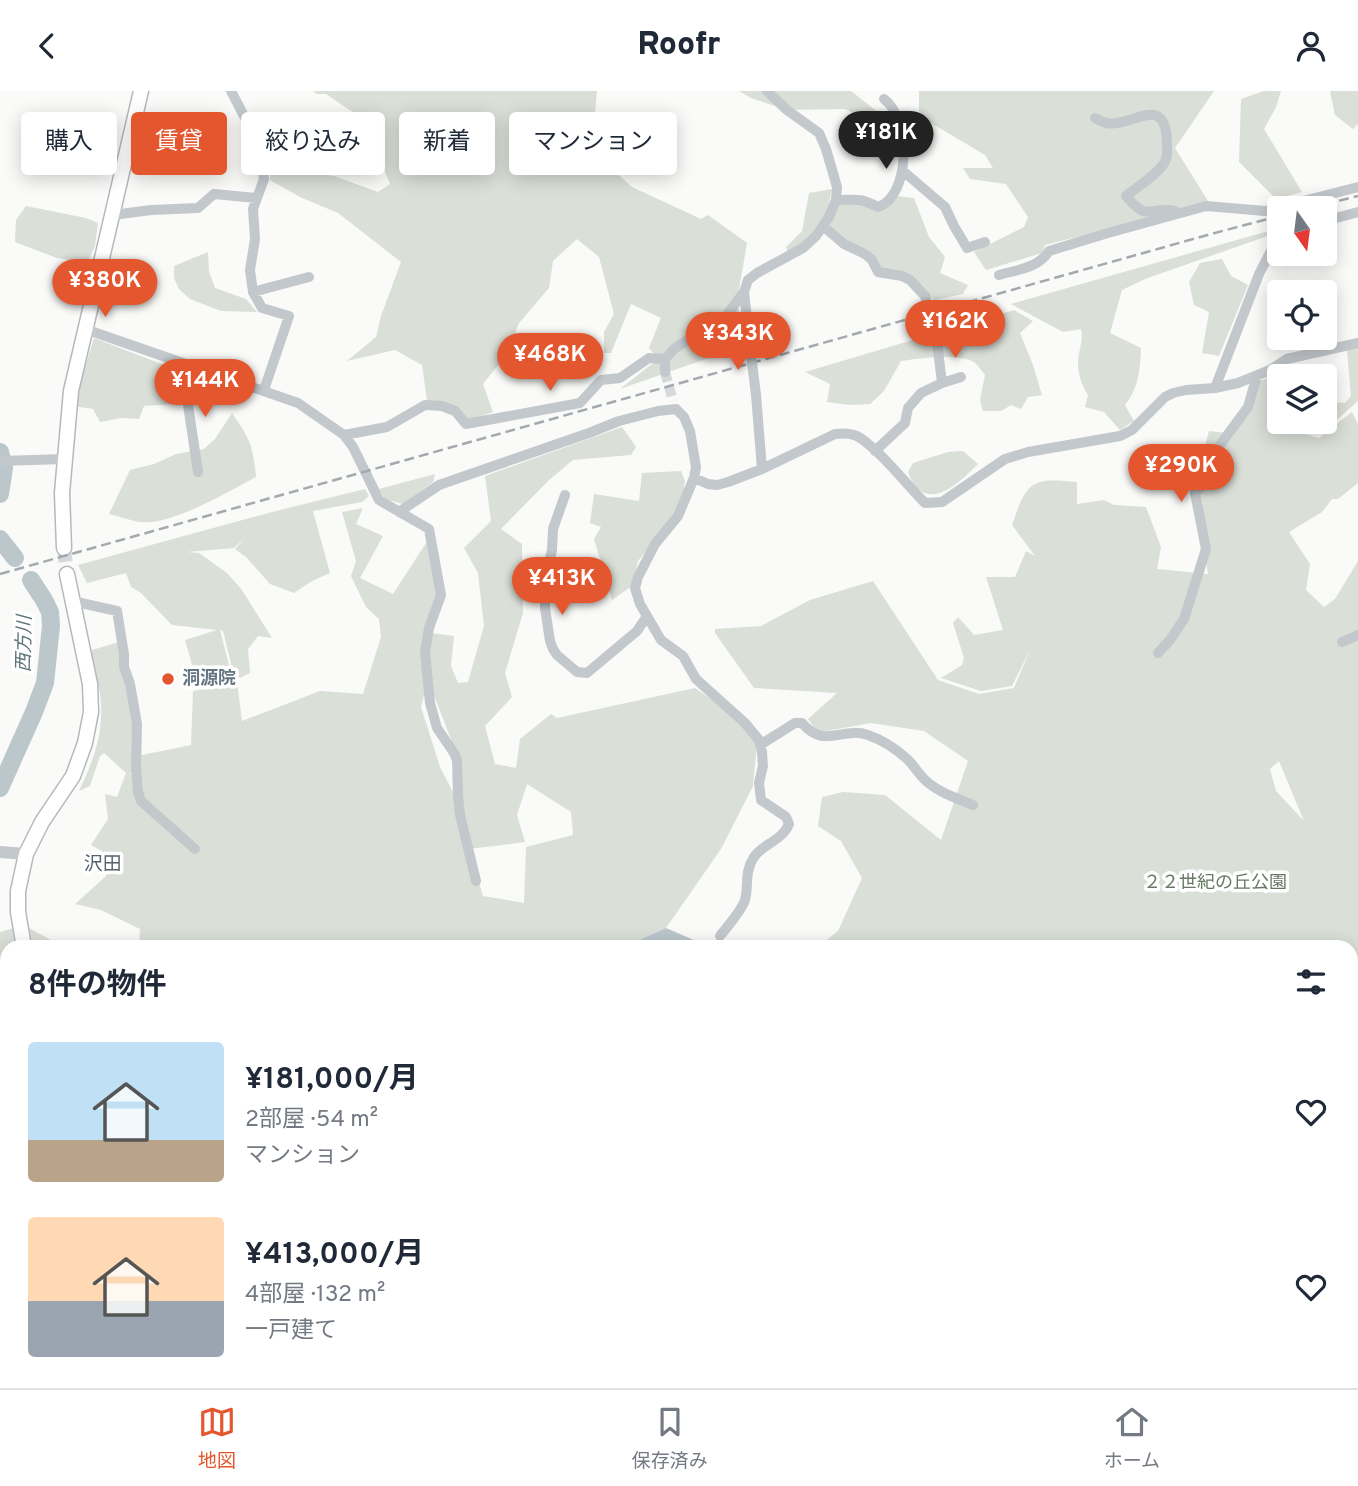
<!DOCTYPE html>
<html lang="ja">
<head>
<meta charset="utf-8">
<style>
  :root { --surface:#fff; --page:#f6f6f7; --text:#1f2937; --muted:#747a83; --line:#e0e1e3; --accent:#e4572e }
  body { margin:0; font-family:Overpass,"Noto Sans JP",sans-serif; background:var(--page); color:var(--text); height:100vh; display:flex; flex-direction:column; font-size:26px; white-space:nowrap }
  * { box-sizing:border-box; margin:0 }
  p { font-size:23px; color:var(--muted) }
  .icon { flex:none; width:38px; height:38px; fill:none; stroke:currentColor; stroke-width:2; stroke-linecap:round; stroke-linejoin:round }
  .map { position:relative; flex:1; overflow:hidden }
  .details { position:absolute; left:0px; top:849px; width:1358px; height:450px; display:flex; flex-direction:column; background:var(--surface); border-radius:21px 21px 0 0; box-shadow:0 4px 18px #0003 }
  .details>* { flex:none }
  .hud { position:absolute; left:21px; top:21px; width:700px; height:63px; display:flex; gap:14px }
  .needle { width:46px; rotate:166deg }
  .controls { position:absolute; left:1267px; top:105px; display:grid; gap:14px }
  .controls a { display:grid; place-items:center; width:70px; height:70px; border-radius:7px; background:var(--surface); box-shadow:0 4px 18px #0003; font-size:35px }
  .price { position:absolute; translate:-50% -60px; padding:0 16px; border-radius:24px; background:var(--accent); color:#fff; font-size:23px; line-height:46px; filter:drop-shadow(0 2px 4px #0008) }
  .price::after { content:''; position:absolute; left:50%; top:42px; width:21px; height:16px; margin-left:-10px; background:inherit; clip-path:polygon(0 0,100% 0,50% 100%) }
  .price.selected { background:#222; color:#fff }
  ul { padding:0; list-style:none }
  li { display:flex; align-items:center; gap:21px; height:175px; padding:0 28px }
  li span { display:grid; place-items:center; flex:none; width:196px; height:140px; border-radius:7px; color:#555 }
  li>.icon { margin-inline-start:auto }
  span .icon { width:84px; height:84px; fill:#fffc; stroke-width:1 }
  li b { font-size:30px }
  h2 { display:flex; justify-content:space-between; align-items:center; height:84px; padding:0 28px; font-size:30px }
  .pill { padding:0 24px; border-radius:7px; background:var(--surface); box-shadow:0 4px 18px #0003; font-size:24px; line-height:63px }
  .pill.selected { background:var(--accent); color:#fff }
  header { display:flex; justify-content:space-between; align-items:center; height:91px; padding:0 28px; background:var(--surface); font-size:32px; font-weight:800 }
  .menu { display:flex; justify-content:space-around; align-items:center; height:98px; border-top:2px solid var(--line); background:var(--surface); font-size:19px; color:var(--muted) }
  .menu a { display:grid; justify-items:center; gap:4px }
  .menu .selected { color:var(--accent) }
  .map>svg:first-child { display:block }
  .built { fill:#e8e9e9 }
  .green { fill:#dadfd7; fill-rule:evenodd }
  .water { fill:#bbc7cb }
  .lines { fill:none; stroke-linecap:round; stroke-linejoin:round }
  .river { stroke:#bbc7cb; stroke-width:18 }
  .minor-tunnel { stroke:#d5d9db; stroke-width:10; stroke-dasharray:10 5; stroke-linecap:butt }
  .secondary-tunnel { stroke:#d5d9db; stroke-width:14; stroke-dasharray:14 7; stroke-linecap:butt }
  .secondary-casing { stroke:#b3babf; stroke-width:17 }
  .minor { stroke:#c3c8cc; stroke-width:10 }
  .tertiary { stroke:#c3c8cc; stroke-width:12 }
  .secondary { stroke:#fff; stroke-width:14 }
  .rail { stroke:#a2aab0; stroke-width:2.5; stroke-dasharray:10 5; stroke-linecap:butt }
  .minor-bridge { stroke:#c3c8cc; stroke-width:10 }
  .poi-dot { fill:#e4572e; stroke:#fff; stroke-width:2.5 }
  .labels { text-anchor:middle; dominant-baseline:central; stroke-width:7; stroke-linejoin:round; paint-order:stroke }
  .poi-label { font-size:18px; font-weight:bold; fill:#657683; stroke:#fff; text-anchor:start }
  .park-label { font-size:18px; fill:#687a64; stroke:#fff }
  .water-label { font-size:19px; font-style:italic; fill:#60757c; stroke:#fff }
  .neighbourhood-label { font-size:19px; fill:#57646e; stroke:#fff }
</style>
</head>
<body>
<header><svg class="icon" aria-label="back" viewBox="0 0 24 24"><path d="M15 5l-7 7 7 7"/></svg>Roofr<svg class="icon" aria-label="person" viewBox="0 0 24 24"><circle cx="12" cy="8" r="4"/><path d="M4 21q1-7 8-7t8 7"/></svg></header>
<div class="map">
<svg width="1358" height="1297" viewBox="0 0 1358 1297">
  <rect width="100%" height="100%" fill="#fafaf8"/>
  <path class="built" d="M 1358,1098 L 1358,1154 L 1351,1137 L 1351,1099 Z"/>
  <path class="green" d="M 313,0 L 597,0 L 592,60 L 632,96 L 701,128 L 708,124 L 747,152 L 737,210 L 746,254 L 620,298 L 658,268 L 649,257 L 661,227 L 631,213 L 611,262 L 604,262 L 604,241 L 614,223 L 599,166 L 577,148 L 553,170 L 549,197 L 519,232 L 507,263 L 483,293 L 493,321 L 469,329 L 427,310 L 422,274 L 395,259 L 347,270 L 376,246 L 381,225 L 401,171 L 338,122 L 300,106 L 270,89 L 270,69 L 294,78 L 334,85 L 378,101 L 390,93 L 364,29 L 326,3 L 317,3 Z
    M 739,0 L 851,0 L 893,33 L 901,45 L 845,18 L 787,19 L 751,7 Z
    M 919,0 L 1214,0 L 1175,57 L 1208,110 L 1153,127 L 1045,154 L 1042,162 L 986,179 L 974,161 L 1024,136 L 1028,126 L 1006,93 L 970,88 L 963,77 L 993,77 L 985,64 L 926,29 L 919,20 Z
    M 1264,0 L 1281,0 L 1276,16 L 1264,38 L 1302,101 L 1276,108 L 1239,71 L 1241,8 Z
    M 1330,0 L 1358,0 L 1358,33 L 1353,38 L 1335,24 Z
    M 832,98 L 829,112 L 864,111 L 881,120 L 897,105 L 914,107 L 929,146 L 945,166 L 940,182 L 968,194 L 963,203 L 934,209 L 925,201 L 881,177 L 867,158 L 850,154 L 824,130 L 801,154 L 788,162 L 786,156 L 802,140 L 809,102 Z
    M 26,115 L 86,127 L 98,132 L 95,155 L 87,172 L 57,167 L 15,151 L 16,129 Z
    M 1279,137 L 1279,141 L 1145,188 L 1122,199 L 1110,242 L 1141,257 C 1140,278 1139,297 1125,314 L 1134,330 L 1120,339 L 1104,321 L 1085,316 L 1088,304 C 1082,295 1078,283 1078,272 C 1078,260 1084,250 1081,238 L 1063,241 L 1011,213 Z
    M 208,161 L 209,180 L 215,197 L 246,208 L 257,221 L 221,220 L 190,208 L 179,198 L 174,187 L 174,175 Z
    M 1222,168 L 1231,185 L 1248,194 L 1219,265 L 1202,262 L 1209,221 L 1194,214 L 1189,191 L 1200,172 Z
    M 1014,219 L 1033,230 L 1020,242 L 1033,274 L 1042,304 L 1028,306 L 1021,318 L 1011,314 L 1001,320 L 983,320 L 980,309 L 985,284 C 982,280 978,274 974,271 C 959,262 918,267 901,270 L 884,300 L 870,313 L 849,314 L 827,311 L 830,293 L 805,281 Z
    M 94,247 L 177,279 L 223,291 L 209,305 L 184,306 L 174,313 L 144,315 L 139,328 L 121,327 L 100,331 L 93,318 L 73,315 Z
    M 1358,257 L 1358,310 L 1322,342 L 1298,337 L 1298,331 L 1325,331 L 1325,311 L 1345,312 L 1351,305 L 1347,259 Z
    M 1268,287 L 1267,327 L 1272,336 L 1287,338 L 1319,347 L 1352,321 L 1358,333 L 1358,392 L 1338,408 L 1332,408 L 1322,421 L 1289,441 L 1310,473 L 1306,499 L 1324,516 L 1335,508 L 1358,470 L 1358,1082 L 1351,1084 L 1351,856 L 818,856 L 838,840 L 862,787 L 841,750 L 818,735 L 822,706 L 843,701 L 885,704 L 941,749 L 968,670 L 924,640 L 871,632 L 821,641 L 815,638 L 808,628 L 837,602 L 754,597 L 715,542 L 715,538 L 761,535 L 810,509 L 873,490 L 938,589 L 979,603 L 1014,597 L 1031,557 L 1012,595 L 981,600 L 941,587 L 962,574 L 964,567 L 953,532 L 958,526 L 974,544 L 1003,539 L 986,486 L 1015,486 L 1026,460 L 1035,465 L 1012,434 C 1027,391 1030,386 1077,391 L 1077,413 L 1104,409 L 1114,414 L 1146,416 L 1161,456 L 1157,478 L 1208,483 L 1194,394 L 1209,340 L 1226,342 L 1259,290 ZM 1279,670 L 1304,730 L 1276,700 L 1270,678 Z
    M 232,322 C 250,348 253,354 256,386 C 230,400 170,435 141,431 C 130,430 120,425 109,423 L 130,379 L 154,373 L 176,363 L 204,358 L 215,348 Z
    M 622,336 L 636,356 L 631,364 L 573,369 L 549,389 L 501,438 L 522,453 L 523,522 L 505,582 L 512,606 L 485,635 L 495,673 L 516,677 L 520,648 L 551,623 L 557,627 L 695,597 L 727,619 L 757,652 L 753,695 L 721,758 L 666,837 L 639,849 L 639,856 L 139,856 L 140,838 L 101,819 L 75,813 L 105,786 L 114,767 L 91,754 L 108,728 L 105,703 L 117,706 L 126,682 L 104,662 L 100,665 L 90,695 L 79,700 C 92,673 103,645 101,614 C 101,597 93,577 89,560 L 122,550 L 137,634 L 136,682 L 128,682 L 136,684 L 137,665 L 191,654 L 193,600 L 237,591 L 242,630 L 320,600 L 363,603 L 381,546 L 379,528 L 366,516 L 351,485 L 356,470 L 342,421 L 363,417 L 356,433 L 383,445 L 360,487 L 393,503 L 428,449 L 438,505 L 425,536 L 426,597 L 421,616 L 440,676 L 457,709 L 461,674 L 431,597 L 427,559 L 430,542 L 454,545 L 451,575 L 458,592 L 468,591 L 484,535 L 478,482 L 464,457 L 491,430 L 485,385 ZM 527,693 L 571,721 L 573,744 L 526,756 L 524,812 L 483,805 L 469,758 L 525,751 L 517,724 Z
    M 963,360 L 978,373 C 957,394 925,425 908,381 L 913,372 L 948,361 Z
    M 681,380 L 685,390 L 684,396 L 686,404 L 671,430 L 638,470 L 632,495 L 612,509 L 594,448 L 601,436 L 590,432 L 594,403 L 639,410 L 642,382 Z
    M 435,383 L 433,391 L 403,413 L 385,408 L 379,398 Z
    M 365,398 L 369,405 L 362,411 L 313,420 L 330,482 L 312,490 L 294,502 L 270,493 L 246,466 L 235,458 L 245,447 L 234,457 L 187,461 L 199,462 L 227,482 L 242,499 L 272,547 L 258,545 L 248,558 L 250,582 L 240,587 L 233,581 L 223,540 L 220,539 L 232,586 L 198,595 L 185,549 L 217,539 L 172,534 L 141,502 L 131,496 L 126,482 L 87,492 L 78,474 L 272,421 Z
    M 14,837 L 18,856 L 7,856 L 7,922 L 0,919 L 0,841 Z
    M 29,837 L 64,856 L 33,856 Z
    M 7,953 L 7,1259 L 0,1256 L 0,960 Z
    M 1351,1137 L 1358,1154 L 1358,1297 L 1321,1297 L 1317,1292 L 1351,1292 Z
    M 107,1292 L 1180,1292 L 1182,1297 L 106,1297 Z
    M 1195,1292 L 1245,1292 L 1250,1294 L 1248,1297 L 1187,1297 Z"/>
  <path class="water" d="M 666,837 L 710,856 L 639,856 L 639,849 Z"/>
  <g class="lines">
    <path class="river" d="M 0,361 L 4,377 L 0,403
      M 0,448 L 15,467
      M 0,697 L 34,621 L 45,592 L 51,535 L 50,521 L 44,509 L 31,489"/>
    <path class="minor-tunnel" d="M 665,281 L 673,310"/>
    <path class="secondary-tunnel" d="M 64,457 L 67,483"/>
    <defs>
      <path id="secondary" d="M 64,457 L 62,402 L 71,300 L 141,0
        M 24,856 L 18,821 L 18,800 L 26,763 L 42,731 L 73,685 L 85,652 L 91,621 L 90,593 L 67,483
        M 217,1292 L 220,1297"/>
    </defs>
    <use href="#secondary" class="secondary-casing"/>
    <path class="minor" d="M 231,0 L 259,54 L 264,88 L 253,118 L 255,148 L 250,179 L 253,201 L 262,217 L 289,225 L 264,299
      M 1095,27 C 1099,29 1102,31 1106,32 C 1132,37 1165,0 1167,51 C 1167,56 1168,63 1166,68 C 1162,81 1137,96 1126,105 C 1149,132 1147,115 1175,120
      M 903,80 L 945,116 L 954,135 L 967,157 L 985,151
      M 836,109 C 857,109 858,106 878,116 C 911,105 911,28 884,8
      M 113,124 L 151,119 L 198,117 L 214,103 L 257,107
      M 1325,130 L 1358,121
      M 823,135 L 844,153 L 865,163 L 872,169 L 878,181 L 902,185 L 910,189 L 925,205
      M 999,184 C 1016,179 1039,177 1049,160 L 1108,142 L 1206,115 L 1265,120 L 1358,96
      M 253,201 L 309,186
      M 85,238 L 298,312 L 344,344 L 353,356 L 379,409 L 429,438 L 441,504 L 429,537 L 425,561 L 430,612 L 437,637 L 454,662 L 457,669 L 458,704 L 460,724 L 476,790
      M 937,251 L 942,292
      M 750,255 L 744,201 L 748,189 L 757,182 L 803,157 L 816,145 L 829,126 L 836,109 L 837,96 L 826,58 L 819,42 L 787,19 L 767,0
      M 189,274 L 183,306 L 187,307 L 198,381
      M 665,281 L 665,268
      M 1215,297 L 1259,183 L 1274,154 L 1273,147 L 1279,144
      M 756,304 L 762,378
      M 344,344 L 387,336 L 425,314 L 442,315 L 455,320 L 466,333 L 580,312 L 601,289 L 620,287 L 649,267 L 665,268 L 674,258 L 692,246 L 711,240 L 720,233 L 744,201
      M 875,360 L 905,332 L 908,317 L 921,302 L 942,292 L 961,286
      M 0,370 L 65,368
      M 694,387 L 708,393 L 717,394 L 728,391 L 762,378 L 835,343 C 842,342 850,342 857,345 C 877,356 908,395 925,412 L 942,411 L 1005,368 L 1028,361 L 1120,345 L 1132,339 L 1165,306 L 1173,302 L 1186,299 L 1215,297 L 1238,292 L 1270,279 L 1287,268 L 1358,252
      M 565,404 L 553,438 L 552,459 L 545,489 L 545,517 L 550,550 L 553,558 L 557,564 L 577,581 L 587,582 L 637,540 L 647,525
      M 399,421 L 439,394 L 589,342 L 619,330 L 658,320 L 676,318 L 684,326 L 690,340 L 696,376 L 694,387 L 678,425 L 655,453 L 638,486 L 635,497 L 640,513 L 661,549 L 683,565 L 696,588 L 745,632 L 759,649 L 762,661 L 763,675 L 759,692 L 761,709 L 786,726 L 789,733 C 782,750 764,752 754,766 C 744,781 749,794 745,809 C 742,819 727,836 720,845
      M 72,510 L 117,520 L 124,563 L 124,576 L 130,593 L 137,633 L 136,677 L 138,701 L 141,710 L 195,758
      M 1342,551 L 1358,544
      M 1158,562 L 1170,549 L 1184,528 L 1206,458 L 1195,402 L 1208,388 L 1217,358 L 1248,316 L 1257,284
      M 760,654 L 795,632 L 802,632 C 825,659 842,635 868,644 C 882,649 896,658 906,667 C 913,673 918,682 924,688 C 937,701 956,707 973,714"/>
    <path class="tertiary" d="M 0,761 L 26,763
      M 1351,1094 L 1358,1092"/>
    <use href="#secondary" class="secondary"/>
    <path class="rail" d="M 1310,117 L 1358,105
      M 0,483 L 1211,143 L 1279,125"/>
    <path class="minor-bridge" d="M 925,205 L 937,251
      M 750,255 L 756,304"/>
  </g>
  <circle class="poi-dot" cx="168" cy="588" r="7"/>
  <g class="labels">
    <g class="poi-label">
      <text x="182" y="588">洞源院</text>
    </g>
    <g class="park-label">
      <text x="1215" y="792">２２世紀の丘公園</text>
    </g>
    <g class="water-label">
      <text transform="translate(25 553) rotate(-89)">西方川</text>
    </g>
    <g class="neighbourhood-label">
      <text x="103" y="774">沢田</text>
    </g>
  </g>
</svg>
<div class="controls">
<a><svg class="needle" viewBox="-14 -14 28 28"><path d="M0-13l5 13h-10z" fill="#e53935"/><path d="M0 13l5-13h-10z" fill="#747a83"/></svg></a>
<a><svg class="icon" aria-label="locate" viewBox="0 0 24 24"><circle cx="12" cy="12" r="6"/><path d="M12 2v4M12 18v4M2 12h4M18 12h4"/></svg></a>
<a><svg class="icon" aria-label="layers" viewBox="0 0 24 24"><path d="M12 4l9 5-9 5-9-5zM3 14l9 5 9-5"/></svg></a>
</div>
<b class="price selected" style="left:886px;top:80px">¥181K</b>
<b class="price" style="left:105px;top:228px">¥380K</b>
<b class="price" style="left:955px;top:269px">¥162K</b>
<b class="price" style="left:738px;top:281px">¥343K</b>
<b class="price" style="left:550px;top:302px">¥468K</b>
<b class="price" style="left:205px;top:328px">¥144K</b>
<b class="price" style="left:1181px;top:413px">¥290K</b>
<b class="price" style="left:562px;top:526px">¥413K</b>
<div class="hud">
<a class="pill">購入</a>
<a class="pill selected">賃貸</a>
<a class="pill">絞り込み</a>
<a class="pill">新着</a>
<a class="pill">マンション</a>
</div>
<section class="details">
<h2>8件の物件<svg class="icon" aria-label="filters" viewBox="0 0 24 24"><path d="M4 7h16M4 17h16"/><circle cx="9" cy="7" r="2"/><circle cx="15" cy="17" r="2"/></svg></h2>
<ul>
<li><span style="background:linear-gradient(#bfe0f5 70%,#b9a48a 0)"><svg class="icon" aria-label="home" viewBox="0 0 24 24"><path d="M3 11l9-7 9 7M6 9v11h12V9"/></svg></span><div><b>¥181,000/月</b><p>2部屋 · 54 m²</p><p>マンション</p></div><svg class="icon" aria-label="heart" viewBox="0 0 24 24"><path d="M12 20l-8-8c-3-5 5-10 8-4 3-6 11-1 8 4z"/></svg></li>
<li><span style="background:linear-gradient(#ffd9b3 60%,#9aa5b1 0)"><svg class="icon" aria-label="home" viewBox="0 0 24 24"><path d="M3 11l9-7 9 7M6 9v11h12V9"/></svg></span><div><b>¥413,000/月</b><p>4部屋 · 132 m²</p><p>一戸建て</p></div><svg class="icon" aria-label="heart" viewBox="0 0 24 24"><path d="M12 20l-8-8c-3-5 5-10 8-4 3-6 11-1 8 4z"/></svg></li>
</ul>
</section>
</div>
<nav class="menu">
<a class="selected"><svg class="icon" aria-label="map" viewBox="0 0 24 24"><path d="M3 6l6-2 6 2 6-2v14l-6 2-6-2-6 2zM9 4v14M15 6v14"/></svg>地図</a>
<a><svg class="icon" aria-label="saved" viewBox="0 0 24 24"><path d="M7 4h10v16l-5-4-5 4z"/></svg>保存済み</a>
<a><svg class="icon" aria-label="home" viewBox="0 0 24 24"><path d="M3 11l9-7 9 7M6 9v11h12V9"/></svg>ホーム</a>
</nav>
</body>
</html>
